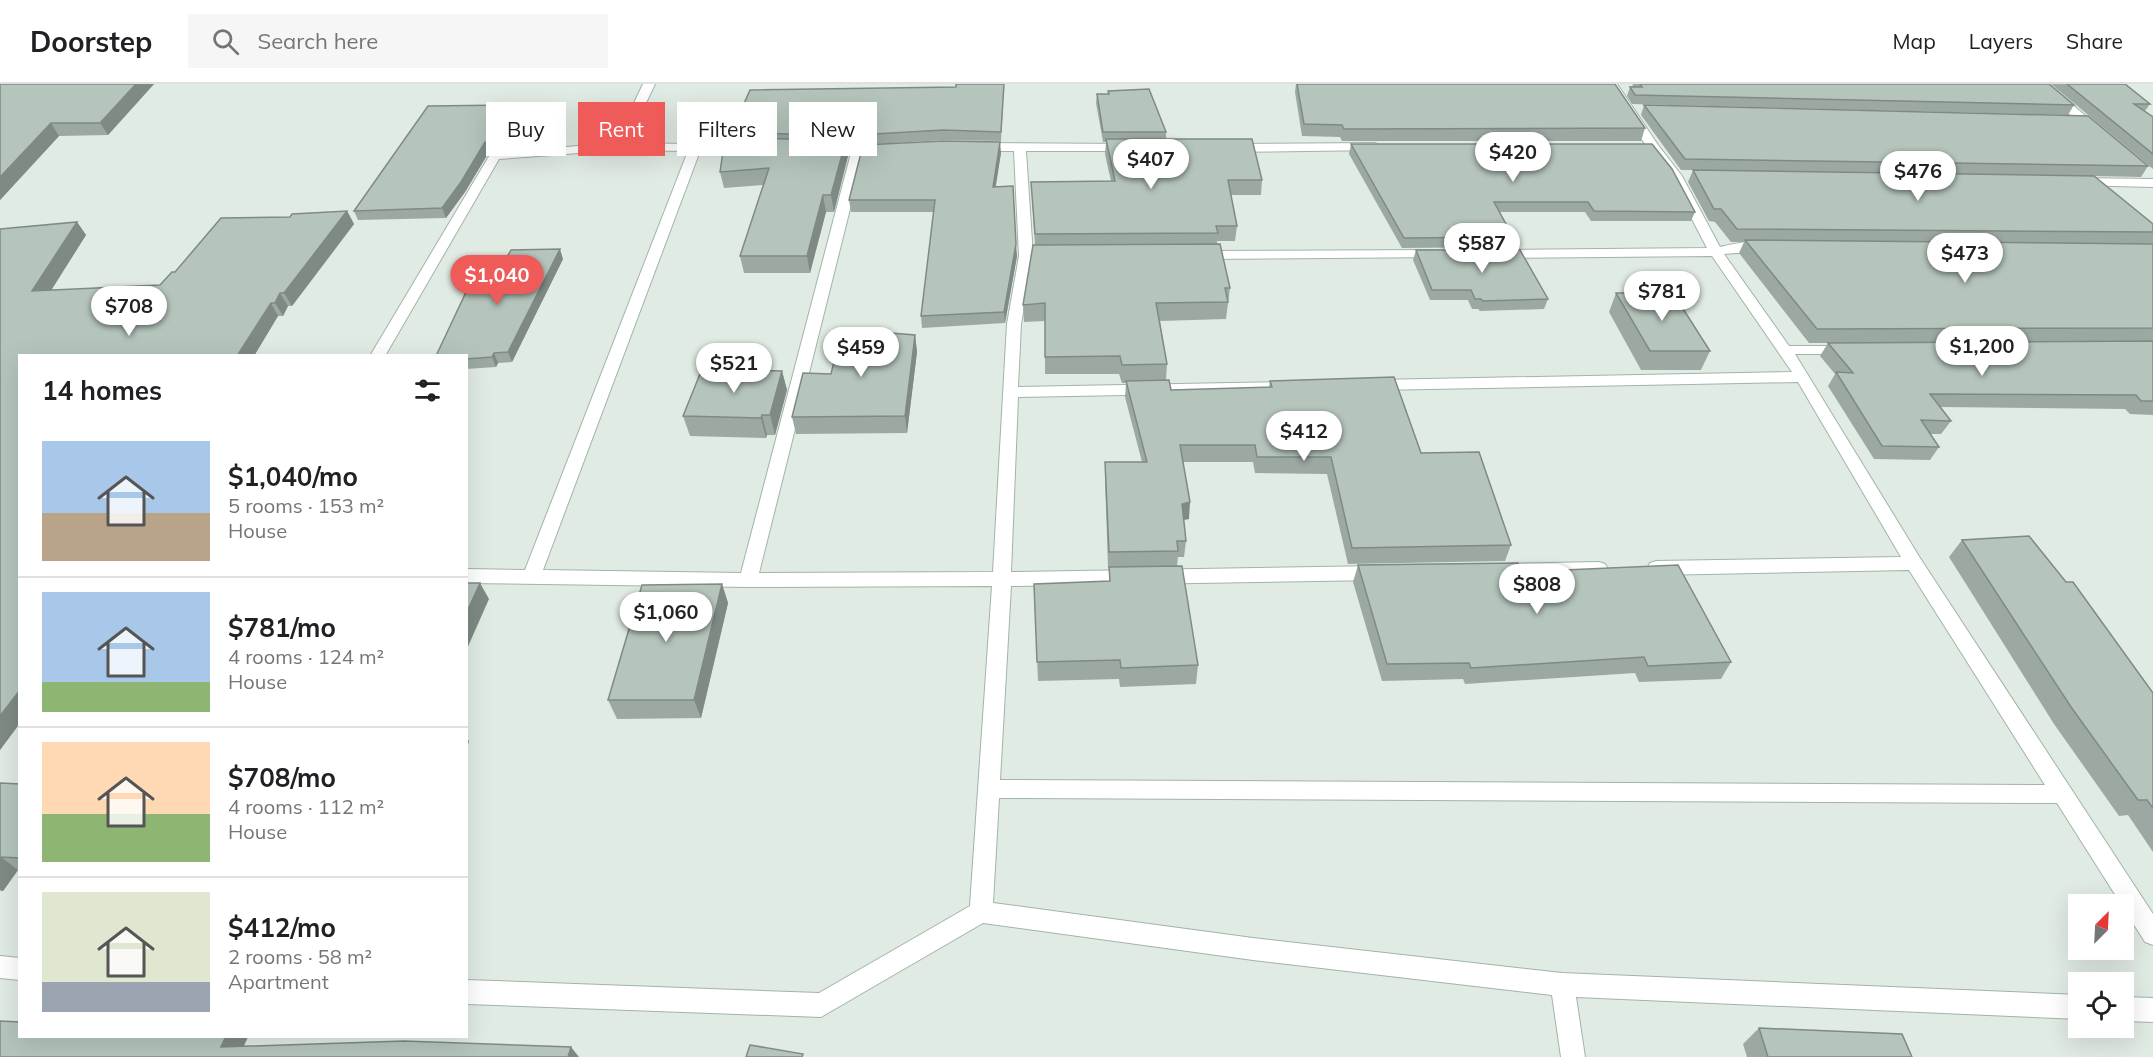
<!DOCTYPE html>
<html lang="en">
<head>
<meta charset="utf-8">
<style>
  :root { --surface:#fff; --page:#f6f6f6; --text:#202124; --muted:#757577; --line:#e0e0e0; --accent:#ef5b59 }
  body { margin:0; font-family:Mulish,sans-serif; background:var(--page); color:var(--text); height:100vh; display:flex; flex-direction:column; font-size:22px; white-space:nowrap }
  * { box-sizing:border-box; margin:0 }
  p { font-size:20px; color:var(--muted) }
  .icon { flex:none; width:33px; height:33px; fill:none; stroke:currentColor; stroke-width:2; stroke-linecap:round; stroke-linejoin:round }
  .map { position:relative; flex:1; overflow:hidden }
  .panel { position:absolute; left:18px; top:270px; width:450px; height:684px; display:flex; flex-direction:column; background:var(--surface); border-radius:0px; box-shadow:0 6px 24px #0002 }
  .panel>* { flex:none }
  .guide { position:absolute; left:486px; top:18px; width:570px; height:54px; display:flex; gap:12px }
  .needle { width:39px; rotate:24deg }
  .controls { position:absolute; left:2068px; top:810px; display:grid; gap:12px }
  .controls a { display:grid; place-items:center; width:66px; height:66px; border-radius:0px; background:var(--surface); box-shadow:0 6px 24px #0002; font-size:30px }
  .price { position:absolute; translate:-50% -51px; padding:0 14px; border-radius:21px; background:#fff; color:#222; font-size:20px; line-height:39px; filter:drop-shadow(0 2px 3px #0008) }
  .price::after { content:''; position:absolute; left:50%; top:36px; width:18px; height:14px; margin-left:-9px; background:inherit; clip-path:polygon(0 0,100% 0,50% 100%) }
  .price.on { background:var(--accent); color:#fff }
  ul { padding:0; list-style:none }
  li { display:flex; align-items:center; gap:18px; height:150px; padding:0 24px }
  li+li { border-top:2px solid var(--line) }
  li span { display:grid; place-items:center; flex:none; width:168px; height:120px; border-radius:0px; color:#555 }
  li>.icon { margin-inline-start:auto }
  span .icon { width:72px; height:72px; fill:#fffc; stroke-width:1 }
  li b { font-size:26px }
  h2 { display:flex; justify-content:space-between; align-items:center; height:72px; padding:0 24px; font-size:26px }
  .tag { padding:0 21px; border-radius:0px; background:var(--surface); box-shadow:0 6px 24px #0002; font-size:21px; line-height:54px }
  .tag.on { background:var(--accent); color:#fff }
  header { display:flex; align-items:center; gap:36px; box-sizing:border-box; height:84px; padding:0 30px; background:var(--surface); border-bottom:2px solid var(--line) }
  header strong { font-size:28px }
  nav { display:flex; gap:33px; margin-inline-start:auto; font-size:21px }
  .search { width:420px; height:54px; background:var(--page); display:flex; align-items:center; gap:15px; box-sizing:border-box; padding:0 21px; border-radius:0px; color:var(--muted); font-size:22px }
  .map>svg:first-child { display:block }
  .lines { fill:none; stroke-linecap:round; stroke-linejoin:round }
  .street-casing { stroke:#a3b3a9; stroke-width:2 }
  .street { fill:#fff; fill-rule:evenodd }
  .wall { fill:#9ca9a2 }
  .shaded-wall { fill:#7f8a84 }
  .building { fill:#b5c5bc; stroke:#7f8a84; stroke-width:1.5 }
</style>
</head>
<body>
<header>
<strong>Doorstep</strong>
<div class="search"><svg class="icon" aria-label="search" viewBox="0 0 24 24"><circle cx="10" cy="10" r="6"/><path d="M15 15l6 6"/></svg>Search here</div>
<nav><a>Map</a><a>Layers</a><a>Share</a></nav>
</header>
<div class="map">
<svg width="2153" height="973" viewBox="0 0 2153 973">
  <rect width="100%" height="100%" fill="#e0ebe3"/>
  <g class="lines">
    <defs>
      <path id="street" d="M 643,0 L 655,0 L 627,59 L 749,61 L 755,65 L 749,69 L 700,67 L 543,486 L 741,489 L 851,69 L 824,70 L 818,66 L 824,62 L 886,61 L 890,62 L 890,68 L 864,69 L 759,489 L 993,488 L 1007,240 L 1019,172 L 1014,67 L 977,67 L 971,63 L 977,59 L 1129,60 L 1135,64 L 1133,67 L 1026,67 L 1033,172 L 1021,240 L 1018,303 L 1281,298 L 1289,303 L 1281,308 L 1018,313 L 1011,488 L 1380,482 L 1386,484 L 1389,489 L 1386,494 L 1380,496 L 1011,502 L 1000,696 L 2045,701 L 1909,486 L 1656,491 L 1650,489 L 1647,484 L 1650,479 L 1656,477 L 1901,473 L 1798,298 L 1374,306 L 1366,301 L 1374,296 L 1792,288 L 1712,172 L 1498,174 L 1491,170 L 1498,166 L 1707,164 L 1670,93 L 1649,66 L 1605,0 L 1617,0 L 1658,61 L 1682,92 L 1720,163 C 1734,160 1759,153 1771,163 C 1763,170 1737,168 1724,170 L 1789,262 L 1847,262 L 1854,266 L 1847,270 L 1795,270 L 1920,474 L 2153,830 L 2153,861 L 2145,858 L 2124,825 L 2124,820 L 2121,820 L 2057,719 L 999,714 L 993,819 L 1253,854 L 1562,889 L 2079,911 L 2079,935 L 1576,913 L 1585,973 L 1561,973 L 1552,911 L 1253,876 L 983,839 L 821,933 L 466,920 L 466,896 L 819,909 L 970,822 L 992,502 L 748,503 L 466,499 L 466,485 L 525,486 L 688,67 L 619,66 L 499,75 L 385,272 L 370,272 L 491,69 L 615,59 Z
        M 2035,0 L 2048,0 L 2101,45 L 2101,51 L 2093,51 Z
        M 1375,59 L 1381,63 L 1379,66 L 1229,68 L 1223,64 L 1229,60 Z
        M 2077,94 L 2153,95 L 2153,103 L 2073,101 L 2071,98 Z
        M 1438,166 L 1443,167 L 1445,170 L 1443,173 L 1198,175 L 1191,171 L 1198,167 Z
        M 1599,478 L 1605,480 L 1608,485 L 1605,490 L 1599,492 L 1497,494 L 1491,492 L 1488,487 L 1491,482 L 1497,480 Z
        M 0,872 L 20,874 L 20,896 L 0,894 Z
        M 2124,913 L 2153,914 L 2153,938 L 2124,937 Z"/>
    </defs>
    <use href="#street" class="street-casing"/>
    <use href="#street" class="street"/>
  </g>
  <path class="wall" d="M 0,0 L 154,0 L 108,51 L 59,52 L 0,116 Z
    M 956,0 L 1004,0 L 1001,57 L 944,56 L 858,61 L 846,61 L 848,72 L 834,128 L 826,128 L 810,189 L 744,189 L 740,172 L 763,101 L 724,104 L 720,88 L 732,54 L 731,49 L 956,3 Z
    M 1296,0 L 1615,0 L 1645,44 L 1641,57 L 1342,57 L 1340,53 L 1302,52 L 1295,8 Z
    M 1633,0 L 2049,0 L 2074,21 L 2068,31 L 1632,20 L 1627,12 L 1630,3 L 1632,3 Z
    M 2051,0 L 2125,0 L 2150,20 L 2145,27 L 2153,33 L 2153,85 Z
    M 1108,7 L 1166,48 L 1166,55 L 1262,96 L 1261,111 L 1231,111 L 1237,142 L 1235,157 L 1217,157 L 1217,160 L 1230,204 L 1226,235 L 1160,237 L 1167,280 L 1166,296 L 1171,306 L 1269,303 L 1270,297 L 1421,369 L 1511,461 L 1505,477 L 1348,480 L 1327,390 L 1255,389 L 1253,378 L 1183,378 L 1189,435 L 1184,436 L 1186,457 L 1184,473 L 1178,473 L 1177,482 L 1198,581 L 1196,600 L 1120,603 L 1119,595 L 1038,597 L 1034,500 L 1109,497 L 1109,484 L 1108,484 L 1105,394 L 1105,378 L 1142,378 L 1125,313 L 1126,299 L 1122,299 L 1119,290 L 1045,290 L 1045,237 L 1024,238 L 1023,221 L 1035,161 L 1031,98 L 1111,97 L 1105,70 L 1106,58 L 1103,58 L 1096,19 L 1097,10 L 1108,10 Z
    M 520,21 L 523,30 L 496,66 L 489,68 L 465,108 L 446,134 L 358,136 L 354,127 Z
    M 1644,21 L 2148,82 L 2141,93 L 2094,92 L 2153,140 L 2153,331 L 2130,330 L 2125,325 L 1941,323 L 1951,337 L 1941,350 L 1930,350 L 1939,363 L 1930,376 L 1874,375 L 1828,302 L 1835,290 L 1820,272 L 1828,259 L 1856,259 L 1809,259 L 1739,169 L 1744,158 L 1731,158 L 1715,138 L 1709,137 L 1688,98 L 1693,86 L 1681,86 L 1641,31 Z
    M 1351,60 L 1695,128 L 1691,137 L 1591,137 L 1585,128 L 1500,128 L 1513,153 L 1510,163 L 1402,164 L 1349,70 Z
    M 1001,69 L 995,102 L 1017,172 L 1005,239 L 922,244 L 921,232 L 934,128 L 851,128 L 849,116 Z
    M 347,127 L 354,140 L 292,222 L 288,222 L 283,232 L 278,232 L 254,272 L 20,272 L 20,639 L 0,666 L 0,145 L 77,138 L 86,151 L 51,206 L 160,201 L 175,188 L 290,133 Z
    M 1416,166 L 1548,215 L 1544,225 L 1480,227 L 1478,225 L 1472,225 L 1468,216 L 1430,216 L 1413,176 Z
    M 563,175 L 512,278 L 498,279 L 496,283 L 466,285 L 466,272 L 499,187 Z
    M 1616,209 L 1710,267 L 1701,286 L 1641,286 L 1609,228 Z
    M 915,251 L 917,268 L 907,349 L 796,350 L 792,333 L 831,290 Z
    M 782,287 L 787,306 L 775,351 L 767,351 L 766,354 L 690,352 L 683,332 Z
    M 1962,456 L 2153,609 L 2153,768 L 2128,731 L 2119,732 L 2054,640 L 1949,473 Z
    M 1358,481 L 1521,488 L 1731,578 L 1721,595 L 1639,598 L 1635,589 L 1465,600 L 1463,595 L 1382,597 L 1353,498 Z
    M 722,500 L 728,519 L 701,634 L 617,635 L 608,616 Z
    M 0,699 L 20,700 L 20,786 L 18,786 L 3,807 L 0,807 Z
    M 1759,944 L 1912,973 L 1747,973 L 1743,960 Z"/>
  <path class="shaded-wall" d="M 136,0 L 154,0 L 108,51 L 100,39 Z
    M 520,21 L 523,30 L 496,66 L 489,68 L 465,108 L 446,134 L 442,124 L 485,58 Z
    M 51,39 L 59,52 L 0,116 L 0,93 Z
    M 846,56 L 848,72 L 834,128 L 831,111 Z
    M 1000,58 L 1001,69 L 994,114 L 993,103 Z
    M 823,111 L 826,128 L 810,189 L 807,172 Z
    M 347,127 L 354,140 L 292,222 L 284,209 Z
    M 77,138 L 86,151 L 42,221 L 32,207 Z
    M 1016,160 L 1017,172 L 1005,239 L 1004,228 Z
    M 560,165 L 563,175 L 512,278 L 508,268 Z
    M 280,209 L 288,222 L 283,232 L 275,219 Z
    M 271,219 L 278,232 L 254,272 L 237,272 Z
    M 915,251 L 917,268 L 907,349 L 905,332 Z
    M 494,269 L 498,279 L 496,283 L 492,273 Z
    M 782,287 L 787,306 L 775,351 L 770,331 Z
    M 762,331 L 767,351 L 766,354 L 761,334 Z
    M 1190,418 L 1189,435 L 1181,436 L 1182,420 Z
    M 480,499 L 489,515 L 466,567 L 466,530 Z
    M 722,500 L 728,519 L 701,634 L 694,616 Z
    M 20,606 L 20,639 L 0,666 L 0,632 Z
    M 466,653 L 469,657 L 466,667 Z
    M 1,773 L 18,786 L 3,807 L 0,805 L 0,775 Z
    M 226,952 L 248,953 L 239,973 L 221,963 Z
    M 571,963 L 579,973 L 568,973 Z"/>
  <path class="building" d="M 0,0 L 136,0 L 100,39 L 51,39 L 0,93 Z
    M 956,0 L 1004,0 L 1001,48 L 943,46 L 857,51 L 731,49 L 750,6 L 956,3 Z
    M 1297,0 L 1615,0 L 1645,44 L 1344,45 L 1342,41 L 1304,40 Z
    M 1640,0 L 2049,0 L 2074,21 L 1635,11 L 1630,3 L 1642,3 Z
    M 2067,0 L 2125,0 L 2150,20 L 2134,20 L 2153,33 L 2153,70 Z
    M 1149,5 L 1166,48 L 1103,48 L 1097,10 L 1109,10 L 1108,7 Z
    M 520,21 L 492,57 L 485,58 L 461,98 L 442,124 L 354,127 L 428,22 Z
    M 1644,21 L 2088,32 L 2148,82 L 1685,75 Z
    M 725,54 L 846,56 L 831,111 L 823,111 L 807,172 L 740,172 L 769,84 L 720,88 Z
    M 1106,55 L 1252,55 L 1262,96 L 1228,96 L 1237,142 L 1216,142 L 1218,149 L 1035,150 L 1031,98 L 1115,97 Z
    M 943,57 L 1000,58 L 993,103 L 1013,102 L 1016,160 L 1004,228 L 921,232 L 935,116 L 849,116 L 863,61 Z
    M 1351,60 L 1652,60 L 1672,85 L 1695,128 L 1594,127 L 1588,118 L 1494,118 L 1513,153 L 1404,154 Z
    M 1693,86 L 2094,92 L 2153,140 L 2153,148 L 1737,145 L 1721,125 L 1714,125 Z
    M 347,127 L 284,209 L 280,209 L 275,219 L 271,219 L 237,272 L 20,272 L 20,606 L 0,632 L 0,145 L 77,138 L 32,207 L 160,201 L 172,188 L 175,188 L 221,134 L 290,133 L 292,130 Z
    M 1745,156 L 2153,160 L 2153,244 L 1817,245 Z
    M 1220,160 L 1230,204 L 1225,204 L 1228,218 L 1156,219 L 1167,280 L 1122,281 L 1120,272 L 1045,273 L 1045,219 L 1023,221 L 1033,161 Z
    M 560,165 L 508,268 L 494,269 L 492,273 L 466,275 L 466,272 L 436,272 L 475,189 L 499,187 L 511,166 Z
    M 1416,166 L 1520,166 L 1548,215 L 1483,217 L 1481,215 L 1475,215 L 1471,206 L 1432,206 Z
    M 1616,209 L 1673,209 L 1710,267 L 1650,267 Z
    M 842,245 L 915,251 L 905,332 L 792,333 L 803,289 L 831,290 Z
    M 2153,257 L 2153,317 L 2141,317 L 2136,311 L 1930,310 L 1951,337 L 1921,336 L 1939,363 L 1882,362 L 1836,288 L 1853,289 L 1828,259 Z
    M 702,285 L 782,287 L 770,331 L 762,331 L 761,334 L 683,332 Z
    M 1394,293 L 1421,369 L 1479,368 L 1511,461 L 1352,464 L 1331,373 L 1257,373 L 1255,361 L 1180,361 L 1190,418 L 1182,420 L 1186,457 L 1177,457 L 1178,467 L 1109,468 L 1105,378 L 1147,378 L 1126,297 L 1169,296 L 1171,306 L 1272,303 L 1270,297 Z
    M 2029,452 L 2066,498 L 2073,498 L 2153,609 L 2153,724 L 2147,716 L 2138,716 L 2071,623 L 1962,456 Z
    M 1518,479 L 1521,488 L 1678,481 L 1731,578 L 1648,582 L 1644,573 L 1471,584 L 1469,579 L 1387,580 L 1358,481 Z
    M 1182,482 L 1198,581 L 1121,584 L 1120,576 L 1037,578 L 1034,500 L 1110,497 L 1109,483 Z
    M 466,499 L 480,499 L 466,530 Z
    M 722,500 L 694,616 L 608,616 L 642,501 Z
    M 0,699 L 20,700 L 20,774 L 1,773 L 0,775 Z
    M 0,937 L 20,938 L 20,952 L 226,952 L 221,963 L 404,957 L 571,963 L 568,973 L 0,973 Z
    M 1759,944 L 1902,950 L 1912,973 L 1768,973 Z
    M 750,961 L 803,970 L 802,973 L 746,973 Z"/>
</svg>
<div class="controls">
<a><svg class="needle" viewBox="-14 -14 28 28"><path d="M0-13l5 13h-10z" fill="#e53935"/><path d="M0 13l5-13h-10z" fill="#757577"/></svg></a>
<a><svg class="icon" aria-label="locate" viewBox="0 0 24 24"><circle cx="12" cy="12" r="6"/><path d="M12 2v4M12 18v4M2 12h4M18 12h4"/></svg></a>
</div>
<b class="price" style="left:1513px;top:99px">$420</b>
<b class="price" style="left:1151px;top:106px">$407</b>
<b class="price" style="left:1918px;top:118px">$476</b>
<b class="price" style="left:1482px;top:190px">$587</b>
<b class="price" style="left:1965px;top:200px">$473</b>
<b class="price on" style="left:497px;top:222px">$1,040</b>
<b class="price" style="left:1662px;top:238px">$781</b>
<b class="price" style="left:129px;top:253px">$708</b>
<b class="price" style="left:1982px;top:293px">$1,200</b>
<b class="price" style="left:861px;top:294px">$459</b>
<b class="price" style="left:734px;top:310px">$521</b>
<b class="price" style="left:1304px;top:378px">$412</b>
<b class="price" style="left:1537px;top:531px">$808</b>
<b class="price" style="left:666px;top:559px">$1,060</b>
<div class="guide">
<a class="tag">Buy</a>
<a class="tag on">Rent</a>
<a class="tag">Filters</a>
<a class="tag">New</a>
</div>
<section class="panel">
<h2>14 homes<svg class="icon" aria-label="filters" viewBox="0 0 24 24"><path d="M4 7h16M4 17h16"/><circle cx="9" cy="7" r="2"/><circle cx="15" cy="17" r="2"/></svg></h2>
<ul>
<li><span style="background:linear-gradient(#a9c7e8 60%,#b9a48a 0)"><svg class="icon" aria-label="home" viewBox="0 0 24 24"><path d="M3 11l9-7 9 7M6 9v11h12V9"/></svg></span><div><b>$1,040/mo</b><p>5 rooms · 153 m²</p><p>House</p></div></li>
<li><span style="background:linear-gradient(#a9c7e8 75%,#8fb573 0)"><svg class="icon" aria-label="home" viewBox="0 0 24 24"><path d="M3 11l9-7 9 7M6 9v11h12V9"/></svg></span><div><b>$781/mo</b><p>4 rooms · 124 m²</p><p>House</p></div></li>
<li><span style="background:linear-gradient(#ffd9b3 60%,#8fb573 0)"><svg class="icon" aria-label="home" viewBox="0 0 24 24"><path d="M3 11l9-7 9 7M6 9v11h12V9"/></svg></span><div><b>$708/mo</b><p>4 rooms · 112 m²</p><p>House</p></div></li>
<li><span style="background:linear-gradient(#dfe7d0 75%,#9aa5b1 0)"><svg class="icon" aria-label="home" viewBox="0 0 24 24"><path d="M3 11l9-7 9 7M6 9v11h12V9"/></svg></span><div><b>$412/mo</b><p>2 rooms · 58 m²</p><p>Apartment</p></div></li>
</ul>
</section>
</div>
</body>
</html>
